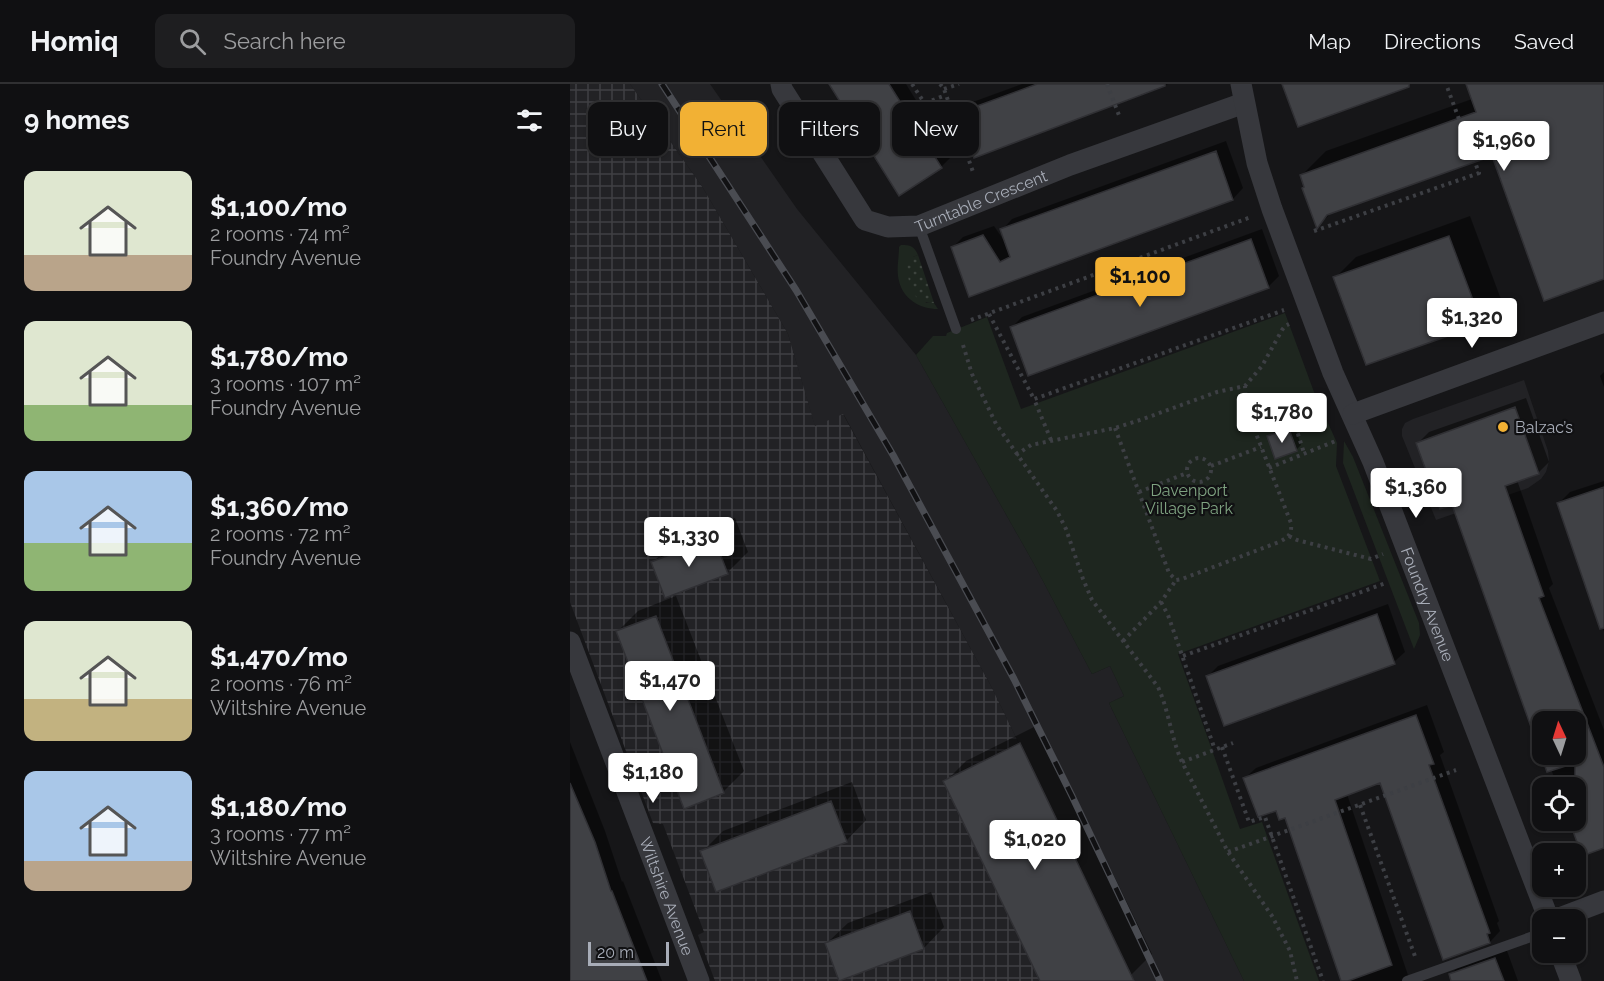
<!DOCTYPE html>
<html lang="en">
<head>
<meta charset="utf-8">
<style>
  :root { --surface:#101012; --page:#1e1e20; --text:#f1f3f6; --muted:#9c9d9f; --line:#303032; --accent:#f2b134 }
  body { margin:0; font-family:Raleway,sans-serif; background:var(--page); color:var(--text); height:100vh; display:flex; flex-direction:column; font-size:22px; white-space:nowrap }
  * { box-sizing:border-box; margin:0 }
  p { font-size:20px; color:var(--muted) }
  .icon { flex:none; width:33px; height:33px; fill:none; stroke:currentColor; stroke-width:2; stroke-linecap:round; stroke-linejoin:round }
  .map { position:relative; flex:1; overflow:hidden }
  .drawer { display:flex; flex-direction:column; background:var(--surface); width:570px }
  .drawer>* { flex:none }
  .top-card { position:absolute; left:18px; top:18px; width:570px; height:54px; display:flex; gap:12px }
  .needle { width:39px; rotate:356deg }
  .fabs { position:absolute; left:962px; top:627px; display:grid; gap:12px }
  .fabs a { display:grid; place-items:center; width:54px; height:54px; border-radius:12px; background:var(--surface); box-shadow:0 2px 4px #0004,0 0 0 2px var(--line); font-size:30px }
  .scale { position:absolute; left:18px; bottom:15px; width:81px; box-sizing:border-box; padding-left:6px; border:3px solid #a8adb8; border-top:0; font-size:16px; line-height:21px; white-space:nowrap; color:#a8adb8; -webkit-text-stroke:4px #111113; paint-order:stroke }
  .price { position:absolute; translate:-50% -51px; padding:0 14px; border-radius:6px; background:#fff; color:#222; font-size:20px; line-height:39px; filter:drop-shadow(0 2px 3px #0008) }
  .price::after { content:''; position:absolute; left:50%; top:36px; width:18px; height:14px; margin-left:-9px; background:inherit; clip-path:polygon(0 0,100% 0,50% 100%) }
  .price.on { background:var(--accent); color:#111 }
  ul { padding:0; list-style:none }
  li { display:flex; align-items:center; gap:18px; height:150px; padding:0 24px }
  li span { display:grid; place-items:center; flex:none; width:168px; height:120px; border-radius:12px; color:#555 }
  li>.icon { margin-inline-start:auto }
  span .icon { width:72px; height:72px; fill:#fffc; stroke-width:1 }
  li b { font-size:26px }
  h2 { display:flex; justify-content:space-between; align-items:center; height:72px; padding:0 24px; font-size:26px }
  .chip { padding:0 21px; border-radius:12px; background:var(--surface); box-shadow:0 2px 4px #0004,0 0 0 2px var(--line); font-size:21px; line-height:54px }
  .chip.on { background:var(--accent); color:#111 }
  header { display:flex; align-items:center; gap:36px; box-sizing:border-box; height:84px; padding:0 30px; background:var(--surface); border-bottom:2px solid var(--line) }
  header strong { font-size:28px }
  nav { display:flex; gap:33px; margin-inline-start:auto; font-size:21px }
  .search { width:420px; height:54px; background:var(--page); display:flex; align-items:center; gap:15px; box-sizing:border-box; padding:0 21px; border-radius:12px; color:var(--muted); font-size:22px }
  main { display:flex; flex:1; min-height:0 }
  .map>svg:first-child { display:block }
  .built { fill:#222225 }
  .industrial { fill:url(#industrial-grid) }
  .green { fill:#1e261f }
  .garden { fill:url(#garden-dots) }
  .shadow { fill:#0007 }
  .building { fill:#404145; stroke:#303034; stroke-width:1.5; fill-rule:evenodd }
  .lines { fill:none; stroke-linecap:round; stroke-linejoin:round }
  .path { stroke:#3d3f44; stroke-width:4; stroke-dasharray:3 4.5; stroke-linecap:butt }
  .service { stroke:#37383d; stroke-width:10 }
  .minor { stroke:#37383d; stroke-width:21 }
  .rail-casing { stroke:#4a4c52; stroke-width:7 }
  .rail { stroke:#111113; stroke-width:4.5; stroke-dasharray:14; stroke-linecap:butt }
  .poi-dot { fill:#f2b134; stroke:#111113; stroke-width:2 }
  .labels { text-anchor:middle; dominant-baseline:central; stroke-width:4.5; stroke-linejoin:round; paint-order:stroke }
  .street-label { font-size:16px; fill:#a8adb8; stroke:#111113 }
  .poi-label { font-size:16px; fill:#a8adb8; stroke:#111113; text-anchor:start }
  .park-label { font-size:16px; fill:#7fa381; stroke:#111113 }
</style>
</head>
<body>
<header>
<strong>Homiq</strong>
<div class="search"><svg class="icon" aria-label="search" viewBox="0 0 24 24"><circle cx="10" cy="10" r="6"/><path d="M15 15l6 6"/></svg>Search here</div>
<nav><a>Map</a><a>Directions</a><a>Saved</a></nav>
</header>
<main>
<section class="drawer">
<h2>9 homes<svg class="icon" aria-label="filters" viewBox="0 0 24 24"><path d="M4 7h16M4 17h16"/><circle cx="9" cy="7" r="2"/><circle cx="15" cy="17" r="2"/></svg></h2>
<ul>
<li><span style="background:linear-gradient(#dfe7d0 70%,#b9a48a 0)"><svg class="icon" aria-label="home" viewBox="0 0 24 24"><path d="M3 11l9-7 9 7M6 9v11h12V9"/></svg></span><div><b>$1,100/mo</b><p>2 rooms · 74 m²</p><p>Foundry Avenue</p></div></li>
<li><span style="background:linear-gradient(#dfe7d0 70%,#8fb573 0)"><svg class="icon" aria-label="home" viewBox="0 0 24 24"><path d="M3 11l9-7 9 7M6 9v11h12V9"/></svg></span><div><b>$1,780/mo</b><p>3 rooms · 107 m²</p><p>Foundry Avenue</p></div></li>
<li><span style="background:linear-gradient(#a9c7e8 60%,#8fb573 0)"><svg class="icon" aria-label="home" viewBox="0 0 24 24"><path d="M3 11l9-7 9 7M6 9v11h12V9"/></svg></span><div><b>$1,360/mo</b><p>2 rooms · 72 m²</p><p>Foundry Avenue</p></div></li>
<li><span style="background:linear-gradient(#dfe7d0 65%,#c2b280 0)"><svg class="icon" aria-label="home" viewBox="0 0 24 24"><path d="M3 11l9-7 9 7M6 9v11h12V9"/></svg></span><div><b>$1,470/mo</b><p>2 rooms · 76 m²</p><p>Wiltshire Avenue</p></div></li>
<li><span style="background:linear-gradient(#a9c7e8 75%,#b9a48a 0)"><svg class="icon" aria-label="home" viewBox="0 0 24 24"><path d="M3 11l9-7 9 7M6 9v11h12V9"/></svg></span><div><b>$1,180/mo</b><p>3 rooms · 77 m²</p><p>Wiltshire Avenue</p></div></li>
</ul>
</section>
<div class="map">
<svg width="1034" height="897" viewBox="0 0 1034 897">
  <defs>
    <pattern id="industrial-grid" width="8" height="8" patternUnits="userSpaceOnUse" patternTransform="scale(1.5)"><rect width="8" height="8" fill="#222225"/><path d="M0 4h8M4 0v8" fill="none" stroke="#3f3f43"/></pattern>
    <pattern id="garden-dots" width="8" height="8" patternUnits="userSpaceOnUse" patternTransform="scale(1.5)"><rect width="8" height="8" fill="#1e261f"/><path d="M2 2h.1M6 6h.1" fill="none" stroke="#3c433d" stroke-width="1.8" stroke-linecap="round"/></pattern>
  </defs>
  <rect width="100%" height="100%" fill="#161618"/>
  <path class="built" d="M 60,0 L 140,0 L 227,125 L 346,271 L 464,480 L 522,590 L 540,582 L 554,612 L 539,619 L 674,897 L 564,897 L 422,604 L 274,331 L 245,343 L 218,250 L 133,104 Z
    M 954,296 L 978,367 L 979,377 L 976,388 L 971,395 L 958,404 L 866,436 L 832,352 L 832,345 L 835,339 L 843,335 Z"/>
  <path class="industrial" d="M 0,0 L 60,0 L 133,104 L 218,250 L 245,342 L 273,330 L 422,604 L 564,897 L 145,897 L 128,851 L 134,848 L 93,740 L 83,739 L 0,518 Z"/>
  <path class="green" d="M 331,161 C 341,161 344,162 348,171 L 343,173 L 356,219 L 364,219 L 368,225 C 350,225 333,215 329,197 C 326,186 329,174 329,163 Z
    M 715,229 L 744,308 L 767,359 L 766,382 L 810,497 L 608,570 L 670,745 L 692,738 L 749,897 L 674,897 L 539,619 L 554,612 L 540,582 L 522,590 L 464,480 L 346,271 L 363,252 L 376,252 L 377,249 L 417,233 L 451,325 Z
    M 774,357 L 783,373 L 849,539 L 850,551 L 844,565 L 773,379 Z"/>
  <path class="garden" d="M 348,171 L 364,219 C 340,220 338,198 337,179 L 343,173 Z"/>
  <path class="shadow" d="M 261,0 L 336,0 L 381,73 L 371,83 Z
    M 452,0 L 598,0 L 405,72 L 389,30 L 400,19 Z
    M 897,0 L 1034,0 L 923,70 L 763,127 L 748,142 L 731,92 L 756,67 L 902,15 Z
    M 656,57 L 673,104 L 663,115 L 400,211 L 382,164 L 393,153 L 424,142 L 435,158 L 436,157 L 432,146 L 442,135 Z
    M 900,132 L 932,218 L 911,238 L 765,194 L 786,173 Z
    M 692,145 L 709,192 L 698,203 L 442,243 L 452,233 Z
    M 1034,288 L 1034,303 L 1030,292 Z
    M 956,314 L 979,378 L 968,389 L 947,396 L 983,500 L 979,504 L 1034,646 L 1034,763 L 1005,736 L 1005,704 L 988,704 L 981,685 L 1005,670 L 1005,638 L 848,359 L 859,348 Z
    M 724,341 L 731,361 L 726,366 L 699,353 L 704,348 Z
    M 1034,397 L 1034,548 L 989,419 L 1000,408 Z
    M 165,434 L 178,468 L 157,489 L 83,478 L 104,458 Z
    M 106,512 L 174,687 L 153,708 L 47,548 L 68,527 Z
    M 818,520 L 835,568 L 824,578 L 637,593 L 648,582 Z
    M 857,621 L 874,668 L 870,671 L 929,837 L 927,839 L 930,847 L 920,858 L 811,697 L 777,710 L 840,897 L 772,897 L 716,732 L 707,725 L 675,694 L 686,684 Z
    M 470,640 L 582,870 L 561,891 L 549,897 L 472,897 L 375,698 L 396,677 Z
    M 0,658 L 35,747 L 52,798 L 53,797 L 92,897 L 0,897 Z
    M 282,698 L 296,736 L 276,757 L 132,768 L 153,747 Z
    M 361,808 L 374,843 L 354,864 L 270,895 L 257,859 L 278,839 Z
    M 936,864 L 948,897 L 883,897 L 880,891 L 891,880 Z"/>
  <path class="building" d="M 259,0 L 319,0 L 372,84 L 329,112 Z
    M 467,0 L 595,0 L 595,2 L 404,74 L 388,29 Z
    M 712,0 L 839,0 L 839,3 L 728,43 Z
    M 896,0 L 1034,0 L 1034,195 L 974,217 L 922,72 L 757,131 L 747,145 L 732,104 L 734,103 L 730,91 L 906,28 Z
    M 646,67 L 663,116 L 399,213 L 381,163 L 413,151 L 430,178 L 440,173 L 430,145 Z
    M 879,152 L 912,240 L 796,281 L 763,193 Z
    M 681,155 L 699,204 L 458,292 L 440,243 Z
    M 945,323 L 969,390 L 935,402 L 974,512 L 969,514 L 1034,683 L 1034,764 L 1012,772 L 999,736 L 1005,736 L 1005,679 L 977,688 L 882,421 L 870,425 L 846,359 ZM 972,638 L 1005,638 L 1005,670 L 972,670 Z
    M 719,345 L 727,367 L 705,375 L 697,352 Z
    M 1034,403 L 1034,544 L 1030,545 L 987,419 Z
    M 144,454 L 158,490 L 95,514 L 81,478 Z
    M 807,530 L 825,580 L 654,642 L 636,592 Z
    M 86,532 L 154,709 L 114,725 L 46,547 Z
    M 846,631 L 864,680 L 859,681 L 920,849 L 917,850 L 920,859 L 873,876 L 810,699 L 765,716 L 822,881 L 778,897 L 771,897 L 715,734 L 709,736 L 706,727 L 688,733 L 673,694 Z
    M 450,659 L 564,897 L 470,897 L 373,697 Z
    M 0,699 L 25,758 L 41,807 L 42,807 L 77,897 L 0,897 Z
    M 261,717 L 277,758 L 146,808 L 130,767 Z
    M 340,827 L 354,865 L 269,897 L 255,859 Z
    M 925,874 L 934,897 L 881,897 L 879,890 Z"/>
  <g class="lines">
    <path class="path" d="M 342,0 L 386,67 L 394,62
      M 370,0 L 374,5 L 403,88
      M 537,0 L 550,34
      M 374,5 L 389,0
      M 355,19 L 376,11
      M 744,147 L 909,89 L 876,0
      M 419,230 L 464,315
      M 401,236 L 681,133
      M 393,261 L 402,290 L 426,340 L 487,427 L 496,445 L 513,495 L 522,516 L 588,603 C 599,627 601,654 612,678 L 658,768 L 702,832 L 720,867 L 727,897
      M 721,328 L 734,369
      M 683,342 L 721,328 L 752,321
      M 545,344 L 599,489 L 606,496 L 612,495 L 709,458 C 719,453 722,450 721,439 L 676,324 L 675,302
      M 481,356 L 464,315 L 714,226
      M 446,371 L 461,361 L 545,344 L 573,335 L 647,308 L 675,302 L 692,282 L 712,246 L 715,242 L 719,240
      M617 386a12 12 0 1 1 24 0a12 12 0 1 1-24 0Z
      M 641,382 L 691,363
      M 699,384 L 768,356
      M 569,408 L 617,389
      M 719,452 L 727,456 L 801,475 L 813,470
      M 591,518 L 598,531 L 645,666
      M 553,557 L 591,518 L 606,496
      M 613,572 L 816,499
      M 652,663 L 679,738 L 695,733 L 753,897
      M 612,678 L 663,659
      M 790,721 L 846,875
      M 658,768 L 886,686"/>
    <path class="service" d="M 349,142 L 386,245
      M 837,897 L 972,849"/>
    <g class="minor">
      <path id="s1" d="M 211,0 L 212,5 L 295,136 L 318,143 L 349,142 L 500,81 L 674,19"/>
      <path id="s2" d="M 671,0 L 687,79 L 702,125 L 763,289 L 803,378 L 979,836"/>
      <path d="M 783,330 L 1034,238"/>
      <path id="s3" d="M 0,558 L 129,897"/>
      <path d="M 984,836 L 1034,817"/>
      <path d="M 990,868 L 1001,897"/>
    </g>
    <defs>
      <path id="rail" d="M 92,0 L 226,206 L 323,371 L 444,595 L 502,712 L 590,897"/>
    </defs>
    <use href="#rail" class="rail-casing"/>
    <use href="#rail" class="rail"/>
  </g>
  <circle class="poi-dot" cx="933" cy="343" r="6"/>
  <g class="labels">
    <g class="street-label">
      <text stroke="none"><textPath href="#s1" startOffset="282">Turntable Crescent</textPath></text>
      <text stroke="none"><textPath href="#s2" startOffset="554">Foundry Avenue</textPath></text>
      <text stroke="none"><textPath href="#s3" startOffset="272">Wiltshire Avenue</textPath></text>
    </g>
    <g class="poi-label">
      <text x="945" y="343">Balzac’s</text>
    </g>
    <g class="park-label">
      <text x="619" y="406">Davenport<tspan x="619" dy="18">Village Park</tspan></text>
    </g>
  </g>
</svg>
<div class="fabs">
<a><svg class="needle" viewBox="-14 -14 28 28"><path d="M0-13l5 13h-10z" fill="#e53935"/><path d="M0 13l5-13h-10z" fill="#9c9d9f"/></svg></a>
<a><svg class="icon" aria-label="locate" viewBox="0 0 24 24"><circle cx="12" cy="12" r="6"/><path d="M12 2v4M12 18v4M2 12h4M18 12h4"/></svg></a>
<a>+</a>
<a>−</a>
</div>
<div class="scale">20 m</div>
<b class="price" style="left:934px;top:88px">$1,960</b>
<b class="price on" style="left:570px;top:224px">$1,100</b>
<b class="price" style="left:902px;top:265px">$1,320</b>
<b class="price" style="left:712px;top:360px">$1,780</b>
<b class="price" style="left:846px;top:435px">$1,360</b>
<b class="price" style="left:119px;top:484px">$1,330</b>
<b class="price" style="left:100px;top:628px">$1,470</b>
<b class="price" style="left:83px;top:720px">$1,180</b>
<b class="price" style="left:465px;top:787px">$1,020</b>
<div class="top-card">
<a class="chip">Buy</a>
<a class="chip on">Rent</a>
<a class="chip">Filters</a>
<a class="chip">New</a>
</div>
</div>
</main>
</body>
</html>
